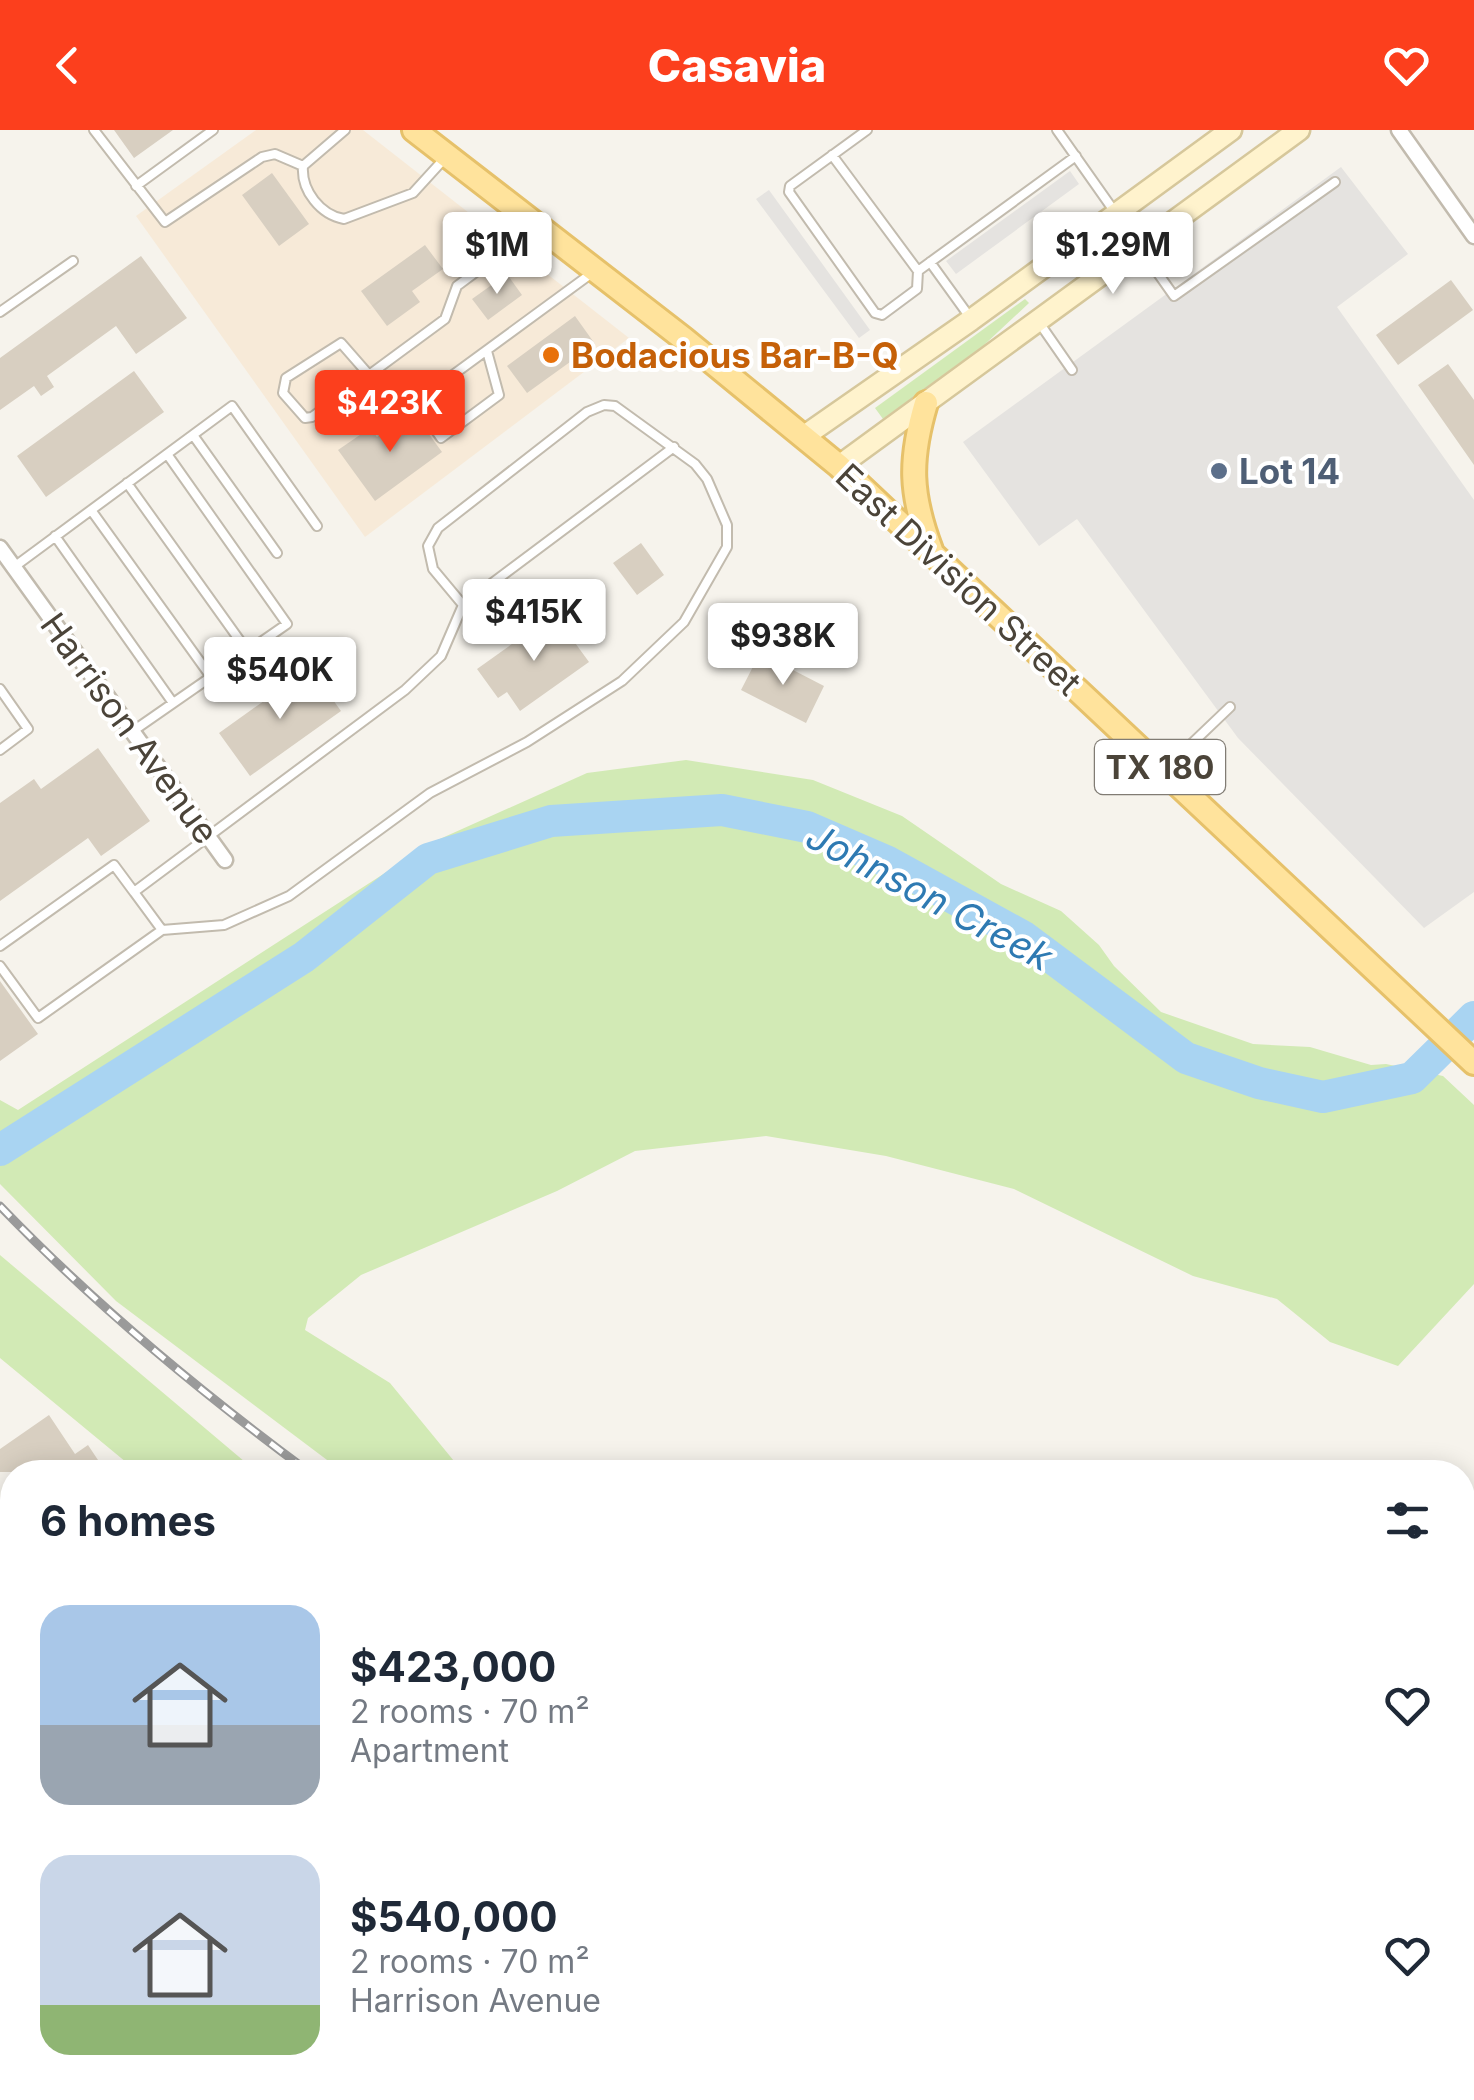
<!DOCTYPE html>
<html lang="en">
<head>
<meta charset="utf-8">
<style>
  :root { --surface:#fff; --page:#f6f6f7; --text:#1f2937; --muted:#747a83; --accent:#fc3f1d }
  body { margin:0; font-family:Inter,sans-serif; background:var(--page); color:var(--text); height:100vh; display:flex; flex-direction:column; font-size:38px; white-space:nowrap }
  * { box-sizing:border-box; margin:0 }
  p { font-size:32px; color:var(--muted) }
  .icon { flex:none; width:55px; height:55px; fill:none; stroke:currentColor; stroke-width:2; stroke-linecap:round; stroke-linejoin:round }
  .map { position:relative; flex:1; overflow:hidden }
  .drawer { position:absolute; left:0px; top:1330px; width:1475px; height:640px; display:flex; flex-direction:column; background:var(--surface); border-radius:40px 40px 0 0; box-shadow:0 5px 25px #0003 }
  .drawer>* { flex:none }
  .price { position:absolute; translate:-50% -85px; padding:0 22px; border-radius:10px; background:#fff; color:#222; font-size:32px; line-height:65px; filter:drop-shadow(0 2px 5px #0008) }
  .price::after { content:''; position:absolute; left:50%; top:60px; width:30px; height:22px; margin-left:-15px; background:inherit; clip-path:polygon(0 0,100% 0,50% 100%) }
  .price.current { background:var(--accent); color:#fff }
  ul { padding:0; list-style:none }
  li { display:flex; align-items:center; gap:30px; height:250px; padding:0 40px }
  li span { display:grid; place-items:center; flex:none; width:280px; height:200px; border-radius:30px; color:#555 }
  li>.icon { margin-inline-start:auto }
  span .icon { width:120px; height:120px; fill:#fffc; stroke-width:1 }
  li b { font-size:42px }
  h2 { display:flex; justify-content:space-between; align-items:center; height:120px; padding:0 40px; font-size:42px }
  header { display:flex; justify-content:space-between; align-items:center; height:130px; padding:0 40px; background:var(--accent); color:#fff; font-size:45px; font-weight:800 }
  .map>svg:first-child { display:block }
  .commercial { fill:#f7ead8 }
  .green { fill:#d2eab5 }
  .parking { fill:#e5e3e0 }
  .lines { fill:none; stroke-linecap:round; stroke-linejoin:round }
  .river { stroke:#a9d4f2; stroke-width:32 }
  .building { fill:#d8cfc1 }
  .service-casing { stroke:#c2bbae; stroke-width:12 }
  .minor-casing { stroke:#c2bbae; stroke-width:19 }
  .secondary-casing { stroke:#d6c79b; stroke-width:25 }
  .primary-casing { stroke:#e6c16a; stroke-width:28 }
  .service { stroke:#fff; stroke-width:8 }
  .minor { stroke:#fff; stroke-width:14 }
  .secondary { stroke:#fff3cd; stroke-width:20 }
  .primary { stroke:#ffe39c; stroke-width:22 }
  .rail-casing { stroke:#9a9a9a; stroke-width:9 }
  .rail { stroke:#fff; stroke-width:5; stroke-dasharray:15; stroke-linecap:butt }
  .food-dot { fill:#e8710a; stroke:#fff; stroke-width:4 }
  .service-dot { fill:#5c6f8a; stroke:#fff; stroke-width:4 }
  .labels { text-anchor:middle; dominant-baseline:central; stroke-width:8; stroke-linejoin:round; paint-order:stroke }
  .shield { fill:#fff; stroke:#817c74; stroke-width:2.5 }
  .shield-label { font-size:32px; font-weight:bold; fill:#4b4439 }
  .food-label { font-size:35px; font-weight:bold; fill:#c56008; stroke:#fff; text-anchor:start }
  .service-label { font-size:35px; font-weight:bold; fill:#4e5e75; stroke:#fff; text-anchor:start }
  .street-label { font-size:35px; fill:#4b4439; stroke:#fff }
  .water-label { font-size:38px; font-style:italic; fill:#2e7ab2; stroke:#fff }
</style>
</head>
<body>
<header><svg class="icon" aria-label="back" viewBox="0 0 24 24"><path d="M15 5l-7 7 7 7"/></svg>Casavia<svg class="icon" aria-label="heart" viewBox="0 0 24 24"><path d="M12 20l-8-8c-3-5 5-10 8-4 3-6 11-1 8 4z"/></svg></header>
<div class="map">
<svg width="1474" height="1970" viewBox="0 0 1474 1970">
  <rect width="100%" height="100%" fill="#f6f3ec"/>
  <path class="commercial" d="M 256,0 L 363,0 L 629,208 L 365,407 L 136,86 Z"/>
  <path class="green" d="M 1025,169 L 1029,173 L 983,216 L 883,289 L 875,278 Z
    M 686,630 L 813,650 L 902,686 L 1001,754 L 1061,781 L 1099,815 L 1114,836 L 1161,882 L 1253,914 L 1310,917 L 1371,935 L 1386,934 L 1443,946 L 1474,975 L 1474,1154 L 1398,1236 L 1330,1212 L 1277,1169 L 1193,1146 L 1014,1059 L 886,1026 L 766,1006 L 635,1021 L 557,1061 L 361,1145 L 308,1188 L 305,1200 L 390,1253 L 463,1342 L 343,1342 L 116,1171 L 0,1054 L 0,970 L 18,980 L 433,712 L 587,643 Z
    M 0,1125 L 257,1342 L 138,1342 L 0,1228 Z"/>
  <path class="parking" d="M 1341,37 L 1408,124 L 1337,177 L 1474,370 L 1474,762 L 1424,798 L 1238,608 L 1077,389 L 1039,416 L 963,312 Z
    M 1070,41 L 1079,54 L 956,144 L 946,131 Z
    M 769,60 L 870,200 L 859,208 L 756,69 Z"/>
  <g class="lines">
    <path class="river" d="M 0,1020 L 304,827 L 428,729 L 551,691 L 722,680 L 807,697 L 888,732 L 1024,807 L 1186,928 L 1259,953 L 1323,967 L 1412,948 L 1474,887"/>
  </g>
  <path class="building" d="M 114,0 L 173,0 L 134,28 Z
    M 272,43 L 309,94 L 279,116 L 242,65 Z
    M 425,115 L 443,139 L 412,161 L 420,172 L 387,196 L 361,161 Z
    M 141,126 L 187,188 L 136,224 L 116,196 L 47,246 L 54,257 L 41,266 L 34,256 L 0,280 L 0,228 Z
    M 507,144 L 522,165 L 488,190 L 472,169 Z
    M 1451,150 L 1473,180 L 1398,235 L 1376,205 Z
    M 575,186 L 595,214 L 527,263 L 507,236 Z
    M 1448,234 L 1474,270 L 1474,335 L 1418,255 Z
    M 134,241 L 164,282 L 46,367 L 17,326 Z
    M 412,281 L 442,322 L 375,371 L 338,320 L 370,298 L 377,307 Z
    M 641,413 L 664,445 L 637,465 L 613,433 Z
    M 554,484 L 589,532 L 520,581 L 507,562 L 498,568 L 477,539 Z
    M 760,523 L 824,556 L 806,593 L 741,560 Z
    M 310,538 L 341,581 L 250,646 L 219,603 Z
    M 98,618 L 150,691 L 101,726 L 88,708 L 0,771 L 0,673 L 34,649 L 41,659 Z
    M 0,851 L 38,904 L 0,931 Z
    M 49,1285 L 75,1324 L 88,1315 L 106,1342 L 0,1342 L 0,1319 Z"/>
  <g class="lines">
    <defs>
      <path id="service" d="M 94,0 L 165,92 L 262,27 L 275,24 L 303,36
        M 345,0 L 303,36 C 301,61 321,85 344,89 L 413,63 L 444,29
        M 1057,0 L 1174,166 L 1335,52
        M 832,25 L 918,141 L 917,159 L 882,185 L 875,183 L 789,62 L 790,56 L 867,0
        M 136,56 L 213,0
        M 930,132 L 969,186
        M 918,141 L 1076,26
        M 0,182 L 73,131
        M 1038,191 L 1072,240
        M 487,221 L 499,265 L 441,308 L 416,272 L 592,143
        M 369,245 L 341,213 L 286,248 L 283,263 L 305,288 L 312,287 L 445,189 L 457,156 L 504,121 L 527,93
        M 193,305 L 277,423
        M 127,353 L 248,522
        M 91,380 L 211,547
        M 55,406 L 173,573
        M 14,437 L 232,276 L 317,396
        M 463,475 L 674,317
        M 0,559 L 28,599 L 0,620
        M 133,601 L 287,494 L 167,324
        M 1164,640 L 1230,577
        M 0,816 L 114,735 L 134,762
        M 0,836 L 38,888 L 162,800 L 134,762 L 405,560 L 441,526 L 463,475 L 433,439 L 428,416 L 438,398 L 587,282 L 604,275 L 615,276 L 695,334 L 707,349 L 727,395 L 727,417 L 684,492 L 622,551 L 527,612 L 430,663 L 289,766 L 224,795 L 162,800
        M 0,1573 L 12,1583
        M 0,1851 L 12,1869
        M 0,1913 L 12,1904
        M 0,1925 L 12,1943
        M 23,1958 L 32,1970
        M 74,1958 L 83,1970
        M 204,1958 L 213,1970
        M 266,1958 L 275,1970
        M 904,1958 L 913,1970
        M 1031,1958 L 1040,1970"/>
      <path id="minor" d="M 1399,0 L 1474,106
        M 0,418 L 225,730
        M 0,1625 L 12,1586
        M 333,1970 L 351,1958
        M 847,1970 L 867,1958"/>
      <path id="secondary" d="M 803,307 L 971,190 L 1231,0
        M 839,336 L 1299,0
        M 0,1762 L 12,1779
        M 0,1810 L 12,1827
        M 104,1958 L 113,1970
        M 142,1958 L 150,1970
        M 1442,1970 L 1458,1958"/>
      <path id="primary" d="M 414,0 L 684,209 L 839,336 L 1474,933
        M 926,273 C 909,330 910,364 931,420"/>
    </defs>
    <use href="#service" class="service-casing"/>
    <use href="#minor" class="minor-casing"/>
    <use href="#secondary" class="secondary-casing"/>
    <use href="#primary" class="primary-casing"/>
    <use href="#service" class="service"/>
    <use href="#minor" class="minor"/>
    <use href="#secondary" class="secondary"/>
    <use href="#primary" class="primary"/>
    <defs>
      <path id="rail" d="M 0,1076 C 95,1175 199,1261 309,1342
        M 1437,1958 L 1461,1970"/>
    </defs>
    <use href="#rail" class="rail-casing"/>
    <use href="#rail" class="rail"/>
  </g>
  <circle class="food-dot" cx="551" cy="225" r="10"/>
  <circle class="service-dot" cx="1219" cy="341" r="10"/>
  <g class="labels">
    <rect class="shield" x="1095" y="610" width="130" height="54" rx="8"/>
    <g class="shield-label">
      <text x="1160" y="637">TX 180</text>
    </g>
    <g class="food-label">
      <text x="571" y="225">Bodacious Bar-B-Q</text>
    </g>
    <g class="service-label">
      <text x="1239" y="341">Lot 14</text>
    </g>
    <g class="street-label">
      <text transform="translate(959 449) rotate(43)">East Division Street</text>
      <text transform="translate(130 598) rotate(54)">Harrison Avenue</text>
    </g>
    <g class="water-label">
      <text transform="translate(930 766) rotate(28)">Johnson Creek</text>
    </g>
  </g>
</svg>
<b class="price" style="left:497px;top:167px">$1M</b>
<b class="price" style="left:1113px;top:167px">$1.29M</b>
<b class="price current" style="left:390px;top:325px">$423K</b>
<b class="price" style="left:534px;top:534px">$415K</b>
<b class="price" style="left:783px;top:558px">$938K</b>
<b class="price" style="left:280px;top:592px">$540K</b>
<section class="drawer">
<h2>6 homes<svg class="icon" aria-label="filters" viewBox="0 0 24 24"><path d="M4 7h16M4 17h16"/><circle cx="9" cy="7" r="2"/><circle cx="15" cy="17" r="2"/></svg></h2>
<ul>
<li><span style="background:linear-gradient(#a9c7e8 60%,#9aa5b1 0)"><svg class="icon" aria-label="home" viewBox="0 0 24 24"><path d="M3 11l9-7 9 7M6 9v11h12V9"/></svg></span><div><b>$423,000</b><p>2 rooms · 70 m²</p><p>Apartment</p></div><svg class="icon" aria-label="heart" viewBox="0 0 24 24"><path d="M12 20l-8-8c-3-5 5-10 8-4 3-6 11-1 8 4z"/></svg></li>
<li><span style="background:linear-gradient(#c9d6e8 75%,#8fb573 0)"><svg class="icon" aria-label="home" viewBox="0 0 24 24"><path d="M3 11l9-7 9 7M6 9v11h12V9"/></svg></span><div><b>$540,000</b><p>2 rooms · 70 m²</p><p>Harrison Avenue</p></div><svg class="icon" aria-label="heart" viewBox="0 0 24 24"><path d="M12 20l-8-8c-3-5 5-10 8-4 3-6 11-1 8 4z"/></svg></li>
</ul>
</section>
</div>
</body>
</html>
